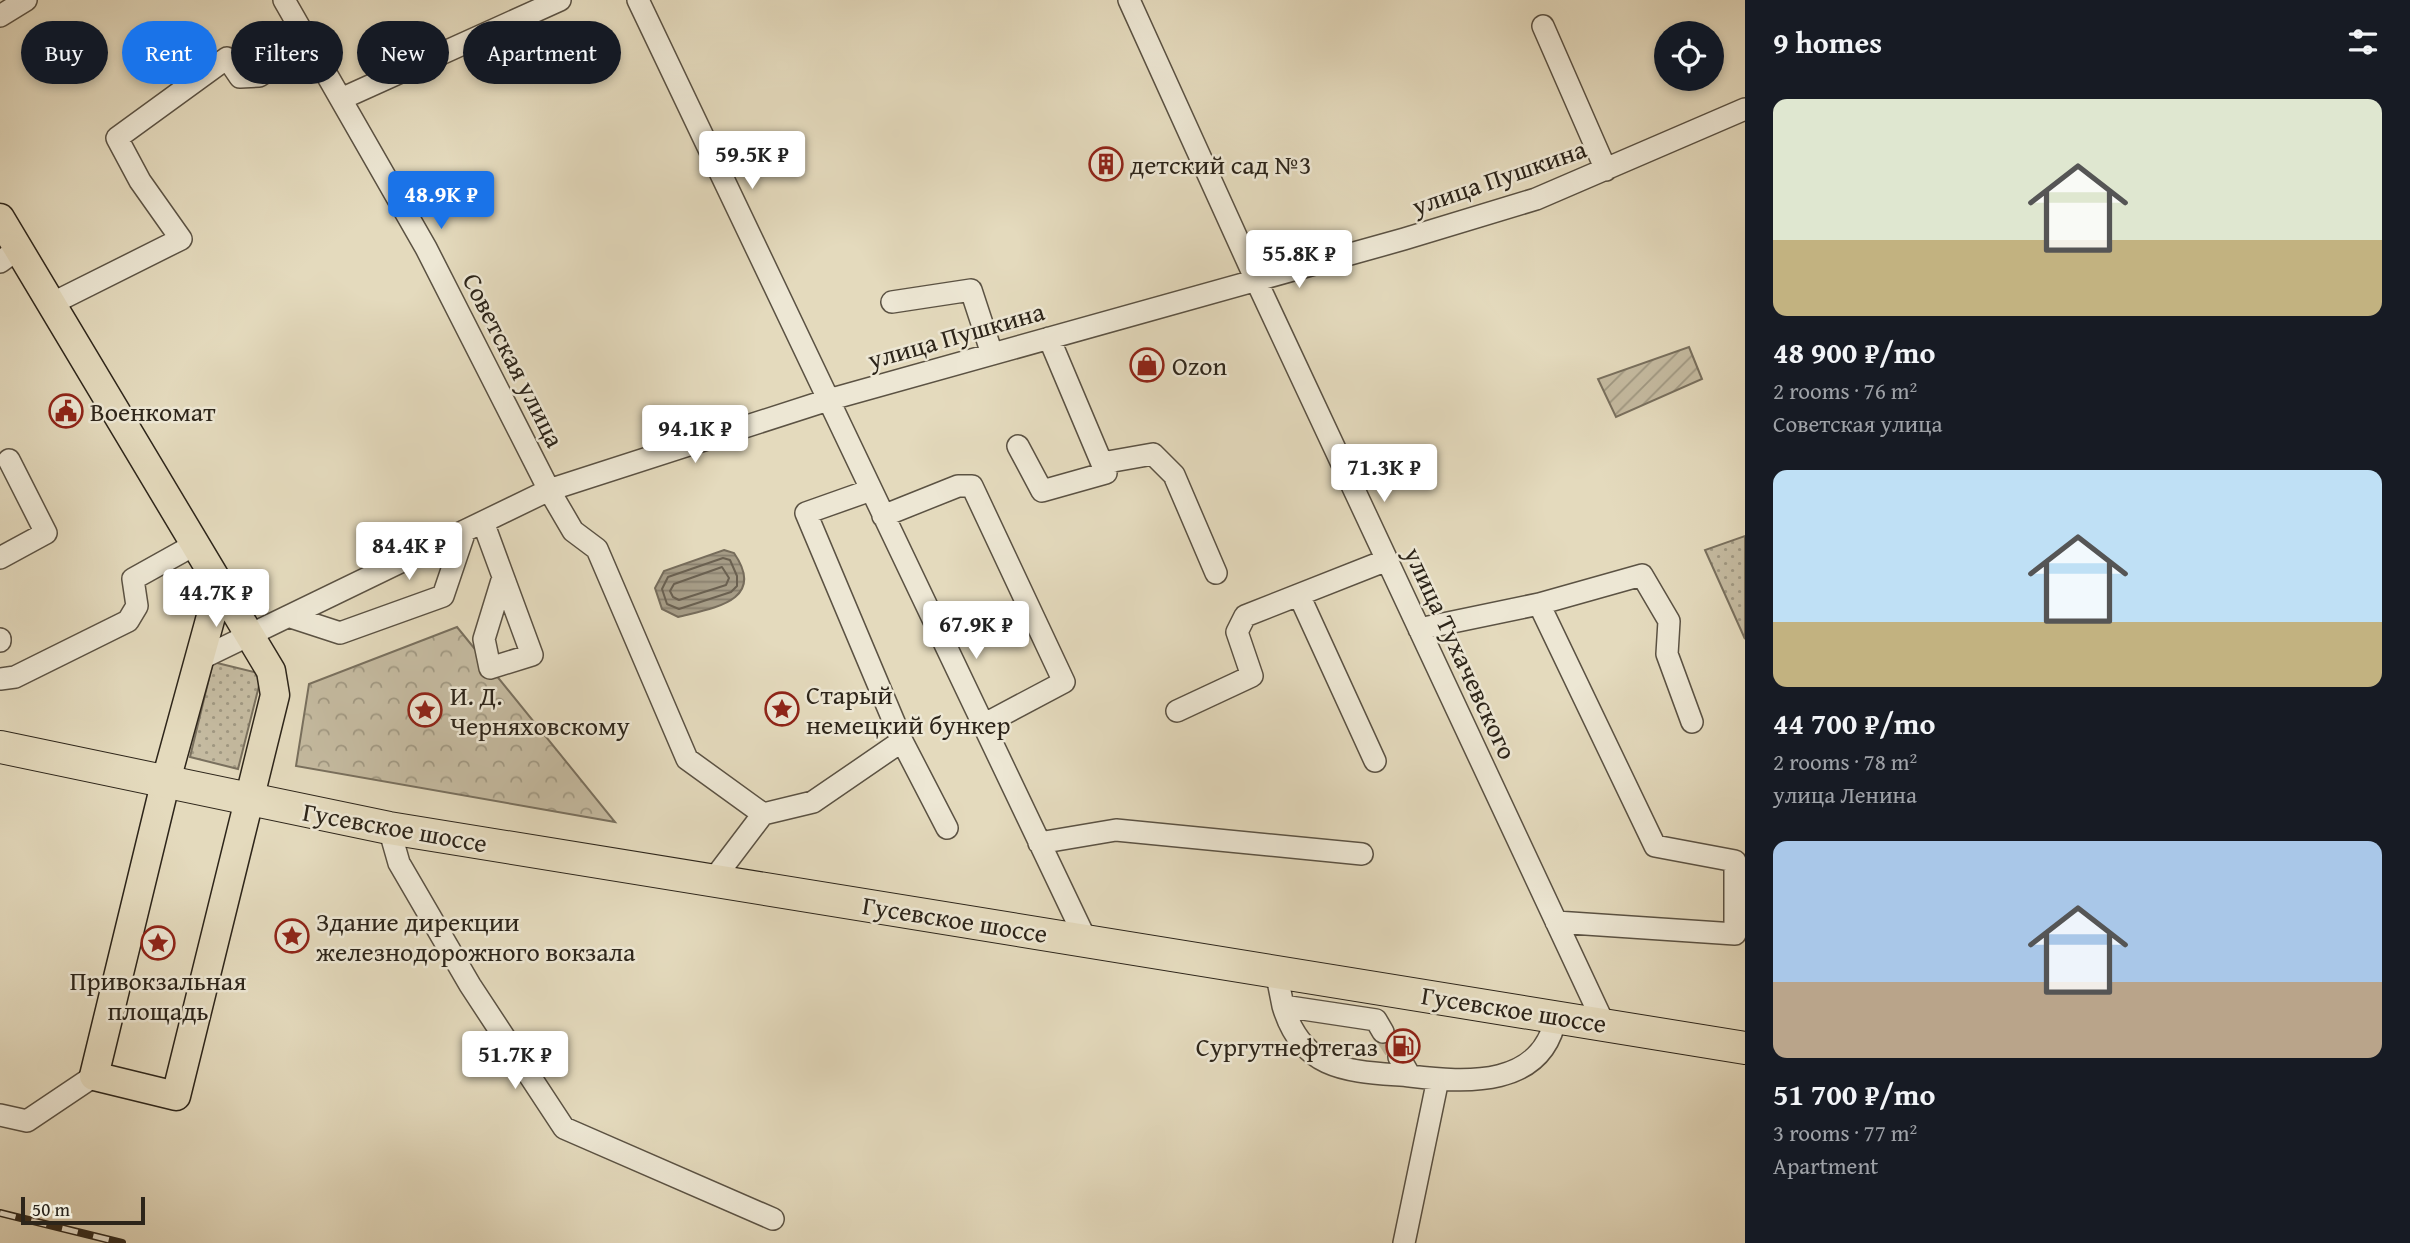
<!DOCTYPE html>
<html lang="en">
<head>
<meta charset="utf-8">
<style>
  :root { --surface:#171b24; --page:#242831; --text:#f1f3f6; --muted:#9ea1a6; --accent:#1a73e8 }
  body { margin:0; font-family:"Gentium Book Plus",serif; background:var(--page); color:var(--text); height:100vh; display:flex; flex-direction:column; font-size:26px; white-space:nowrap }
  * { box-sizing:border-box; margin:0 }
  p { font-size:23px; color:var(--muted) }
  .icon { flex:none; width:38px; height:38px; fill:none; stroke:currentColor; stroke-width:2; stroke-linecap:round; stroke-linejoin:round }
  .map { position:relative; flex:1; overflow:hidden }
  .panel { display:flex; flex-direction:column; background:var(--surface); width:665px }
  .panel>* { flex:none }
  .banner { position:absolute; left:21px; top:21px; width:665px; height:63px; display:flex; gap:14px }
  .controls { position:absolute; left:1654px; top:21px; display:grid; gap:14px }
  .controls a { display:grid; place-items:center; width:70px; height:70px; border-radius:50%; background:var(--surface); box-shadow:0 4px 10px #0003; font-size:35px }
  .scale { position:absolute; left:21px; bottom:18px; width:124px; box-sizing:border-box; padding-left:7px; border:4px solid #2d251a; border-top:0; font-size:19px; line-height:24px; white-space:nowrap; color:#2d251a; -webkit-text-stroke:5px #ede7d4; paint-order:stroke }
  .price { position:absolute; translate:-50% -60px; padding:0 16px; border-radius:7px; background:#fff; color:#222; font-size:23px; line-height:46px; filter:drop-shadow(0 2px 4px #0008) }
  .price::after { content:''; position:absolute; left:50%; top:42px; width:21px; height:16px; margin-left:-10px; background:inherit; clip-path:polygon(0 0,100% 0,50% 100%) }
  .price.current { background:var(--accent); color:#fff }
  ul { padding:0; list-style:none }
  li { display:grid; align-content:center; gap:14px; height:371px; padding:0 28px }
  li span { display:grid; place-items:center; height:217px; border-radius:14px; color:#555 }
  li>.icon { margin-inline-start:auto }
  span .icon { width:126px; height:126px; fill:#fffc; stroke-width:1 }
  li b { font-size:30px }
  h2 { display:flex; justify-content:space-between; align-items:center; height:84px; padding:0 28px; font-size:30px }
  .chip { padding:0 24px; border-radius:32px; background:var(--surface); box-shadow:0 4px 10px #0003; font-size:24px; line-height:63px }
  .chip.current { background:var(--accent); color:#fff }
  main { display:flex; flex:1; min-height:0 }
  .map>svg:first-child { display:block }
  .grass { fill:url(#grass-dots); stroke:#79705e; stroke-width:2 }
  .park { fill:url(#park-crowns); stroke:#79705e; stroke-width:2 }
  .garden { fill:url(#garden-furrows); stroke:#79705e; stroke-width:2 }
  .water { fill:url(#water-rules); stroke:#766c5b; stroke-width:2 }
  .lines { fill:none; stroke-linecap:round; stroke-linejoin:round }
  .shore { stroke:#6a6050; stroke-width:2 }
  .minor-tunnel { stroke:#bfb69c; stroke-width:21; stroke-dasharray:21 10; stroke-linecap:butt }
  .minor-casing { stroke:#5b5243; stroke-width:24 }
  .major-casing { stroke:#2d251a; stroke-width:31 }
  .highway-casing { stroke:#2d251a; stroke-width:34 }
  .minor { stroke:#ede7d4; stroke-width:21 }
  .major { stroke:#e4dabd; stroke-width:28 }
  .highway { stroke:#e4dabd; stroke-width:32 }
  .rail-casing { stroke:#2d251a; stroke-width:8 }
  .rail { stroke:#ede7d4; stroke-width:5; stroke-dasharray:16; stroke-linecap:butt }
  .labels { text-anchor:middle; dominant-baseline:central; stroke-width:5; stroke-linejoin:round; paint-order:stroke }
  .poi-label { font-size:26px; fill:#2d251a; stroke:#ede7d4; text-anchor:start }
  .street-label { font-size:26px; fill:#2d251a; stroke:#ede7d4 }
</style>
</head>
<body>
<main>
<div class="map">
<svg width="1745" height="1243" viewBox="0 0 1745 1243">
  <defs>
    <pattern id="grass-dots" width="8" height="8" patternUnits="userSpaceOnUse" patternTransform="scale(1.75)"><rect width="8" height="8" fill="#c5bba1"/><path d="M2 2h.1M6 6h.1" fill="none" stroke="#a09882" stroke-width="1.8" stroke-linecap="round"/></pattern>
    <pattern id="park-crowns" width="20" height="18" patternUnits="userSpaceOnUse" patternTransform="scale(1.75)"><rect width="20" height="18" fill="#c5bba1"/><path d="M2 6a3 3 0 1 1 6 0M12 15a3 3 0 1 1 6 0" fill="none" stroke="#a09882"/></pattern>
    <pattern id="garden-furrows" width="10" height="10" patternUnits="userSpaceOnUse" patternTransform="scale(1.75)"><rect width="10" height="10" fill="#c5bba1"/><path d="M-1 1l2-2M0 10L10 0M9 11l2-2" fill="none" stroke="#a09882"/></pattern>
    <pattern id="water-rules" width="6" height="5" patternUnits="userSpaceOnUse" patternTransform="scale(1.75)"><rect width="6" height="5" fill="#a69c86"/><path d="M0 2.5h6" fill="none" stroke="#887f6d"/></pattern>
  </defs>
  <rect width="100%" height="100%" fill="#e4dabd"/>
  <filter id="stains"><feTurbulence type="fractalNoise" baseFrequency=".00286" numOctaves="4"/><feColorMatrix values="0 0 0 0 .2 0 0 0 0 .09 0 0 0 0 .02 0 0 0 .5 -.17"/></filter>
  <radialGradient id="worn" r=".72"><stop offset=".6" stop-color="#630" stop-opacity="0"/><stop offset="1" stop-color="#630" stop-opacity=".3"/></radialGradient>
  <path class="grass" d="M 1745,536 L 1745,639 L 1705,550 Z
    M 213,662 L 262,674 L 238,769 L 190,757 Z"/>
  <path class="park" d="M 457,627 L 615,822 L 296,766 L 309,684 Z"/>
  <path class="garden" d="M 1689,347 L 1702,379 L 1616,417 L 1598,379 Z"/>
  <path class="water" d="M 724,550 L 734,553 C 767,601 713,608 678,617 L 662,609 L 655,588 L 664,571 Z"/>
  <g class="lines">
    <path class="shore" d="M 723,558 L 730,560 L 737,576 L 737,586 L 731,592 L 679,609 L 667,604 L 662,589 L 668,577 Z
      M 722,567 L 729,578 L 726,585 L 679,600 L 673,597 L 670,591 L 674,584 Z"/>
    <path class="minor-tunnel" d="M 1383,1032 L 1399,1057"/>
    <defs>
      <path id="minor" d="M 284,0 L 426,248 L 549,490 L 573,531 L 597,549 L 687,759 L 763,814 L 713,880
        M 638,0 L 1086,940
        M 1129,0 L 1256,280 L 1604,1024
        M 0,16 L 26,0
        M 1543,26 L 1606,170
        M 283,58 L 309,45
        M 341,99 L 560,0
        M 0,262 L 18,249
        M 892,302 L 971,290 L 992,354
        M 51,304 L 181,239 L 140,181 L 117,138 L 227,58 L 240,77 L 259,76 L 267,71
        M 1018,446 L 1042,491 L 1106,473 L 1049,338
        M 1102,463 L 1153,454 L 1174,475 L 1216,573
        M 871,490 L 806,513 L 902,741 L 947,828
        M 883,516 L 958,486 L 972,486 L 1064,682 L 983,725
        M 483,522 L 532,655 L 490,668 L 484,639 L 503,577
        M 0,558 L 46,533 L 9,460
        M 1299,595 L 1375,761
        M 1539,604 L 1642,575 L 1669,621 L 1667,654 L 1692,722
        M 291,617 L 340,633 L 443,596 L 465,531
        M 1419,629 L 1539,604 L 1655,846 L 1735,861 L 1735,934 L 1556,922
        M 0,639 L 0,641
        M 200,659 L 549,490 L 828,400 L 1404,239 L 1536,199 L 1745,109
        M 0,679 L 15,677 L 128,621 L 137,606 L 133,579 L 194,545
        M 1177,711 L 1252,676 L 1237,632 L 1245,616 L 1387,560
        M 763,814 L 813,802 L 902,741
        M 389,828 L 399,863 L 470,985 L 564,1128 L 773,1219
        M 1039,843 L 1116,830 L 1362,854
        M 1276,971 L 1283,1006 L 1376,1020 L 1383,1032
        M 1283,1006 C 1303,1073 1351,1071 1410,1076
        M 1399,1057 L 1410,1076 C 1467,1083 1543,1088 1556,1016
        M 0,1115 L 27,1121 L 94,1076
        M 1404,1243 L 1438,1079"/>
      <path id="major" d="M 0,218 L 271,671 L 275,695 L 176,1096 L 94,1076 L 165,784 L 219,587"/>
      <path id="highway" d="M 0,747 L 389,828 L 1745,1048"/>
    </defs>
    <use href="#minor" class="minor-casing"/>
    <use href="#major" class="major-casing"/>
    <use href="#highway" class="highway-casing"/>
    <use href="#minor" class="minor"/>
    <use href="#major" class="major"/>
    <use href="#highway" class="highway"/>
    <defs>
      <path id="rail" d="M 0,1213 L 122,1243"/>
    </defs>
    <use href="#rail" class="rail-casing"/>
    <use href="#rail" class="rail"/>
  </g>
  <defs>
    <symbol id="building-ring" viewBox="-11 -11 22 22"><circle r="9.5" fill="#ede7d4" stroke="#8f2418" stroke-width="1.5"/><path d="M-4-6H4V6H1V3H-1V6H-4ZM-2.5-4.3h1.7v1.8h-1.7ZM.8-4.3h1.7v1.8H.8ZM-2.5-1h1.7V.8h-1.7ZM.8-1h1.7V.8H.8Z" fill="#8f2418"/></symbol>
    <symbol id="shop-ring" viewBox="-11 -11 22 22"><circle r="9.5" fill="#ede7d4" stroke="#8f2418" stroke-width="1.5"/><path d="M-5-2.5h2.3a2.7 3.5 0 0 1 5.4 0H5L5.5 6h-11ZM-1.5-2.5h3a1.5 2.3 0 0 0-3 0Z" fill="#8f2418"/></symbol>
    <symbol id="civic-ring" viewBox="-11 -11 22 22"><circle r="9.5" fill="#ede7d4" stroke="#8f2418" stroke-width="1.5"/><path d="M-.6-6.5H3V-4.5H.6V-3L4-1V1h2V6H-6V1h2V-1L-.6-3ZM-1.2 2.5V6h2.4V2.5Z" fill="#8f2418"/></symbol>
    <symbol id="sight-ring" viewBox="-11 -11 22 22"><circle r="9.5" fill="#ede7d4" stroke="#8f2418" stroke-width="1.5"/><path d="M0-6L1.8-2.2L6-1.7L2.9 1.2L3.7 5.4L0 3.3L-3.7 5.4L-2.9 1.2L-6-1.7L-1.8-2.2Z" fill="#8f2418"/></symbol>
    <symbol id="fuel-ring" viewBox="-11 -11 22 22"><circle r="9.5" fill="#ede7d4" stroke="#8f2418" stroke-width="1.5"/><path d="M-5.5-6h7V0h2V4h1.3V-2.5L3-4.5l.8-.8L6-3V5H2.5V1h-1V6h-7ZM-4.2-4.7v3.2H.2V-4.7Z" fill="#8f2418"/></symbol>
  </defs>
  <g fill-rule="evenodd">
    <use href="#building-ring" x="1087" y="145" width="38" height="38"/>
    <use href="#shop-ring" x="1128" y="346" width="38" height="38"/>
    <use href="#civic-ring" x="47" y="392" width="38" height="38"/>
    <use href="#sight-ring" x="763" y="690" width="38" height="38"/>
    <use href="#sight-ring" x="406" y="691" width="38" height="38"/>
    <use href="#sight-ring" x="273" y="917" width="38" height="38"/>
    <use href="#sight-ring" x="139" y="924" width="38" height="38"/>
    <use href="#fuel-ring" x="1384" y="1027" width="38" height="38"/>
  </g>
  <g class="labels">
    <g class="poi-label">
      <text x="1130" y="164">детский сад №3</text>
      <text x="1172" y="365">Ozon</text>
      <text x="90" y="411">Военкомат</text>
      <text x="806" y="694">Старый<tspan x="806" dy="30">немецкий бункер</tspan></text>
      <text x="450" y="695">И. Д.<tspan x="450" dy="30">Черняховскому</tspan></text>
      <text x="316" y="921">Здание дирекции<tspan x="316" dy="30">железнодорожного вокзала</tspan></text>
      <text x="158" y="980" text-anchor="middle">Привокзальная<tspan x="158" dy="30">площадь</tspan></text>
      <text x="1378" y="1046" text-anchor="end">Сургутнефтегаз</text>
    </g>
    <g class="street-label">
      <text transform="translate(1499 177) rotate(-19)">улица Пушкина</text>
      <text transform="translate(956 335) rotate(-16)">улица Пушкина</text>
      <text transform="translate(514 360) rotate(63)">Советская улица</text>
      <text transform="translate(1461 653) rotate(65)">улица Тухачевского</text>
      <text transform="translate(395 827) rotate(10)">Гусевское шоссе</text>
      <text transform="translate(955 919) rotate(9)">Гусевское шоссе</text>
      <text transform="translate(1514 1009) rotate(9)">Гусевское шоссе</text>
    </g>
  </g>
  <rect width="100%" height="100%" filter="url(#stains)"/>
  <rect width="100%" height="100%" fill="url(#worn)"/>
</svg>
<div class="controls">
<a><svg class="icon" aria-label="locate" viewBox="0 0 24 24"><circle cx="12" cy="12" r="6"/><path d="M12 2v4M12 18v4M2 12h4M18 12h4"/></svg></a>
</div>
<div class="scale">50 m</div>
<b class="price" style="left:752px;top:191px">59.5K ₽</b>
<b class="price current" style="left:441px;top:231px">48.9K ₽</b>
<b class="price" style="left:1299px;top:290px">55.8K ₽</b>
<b class="price" style="left:695px;top:465px">94.1K ₽</b>
<b class="price" style="left:1384px;top:504px">71.3K ₽</b>
<b class="price" style="left:409px;top:582px">84.4K ₽</b>
<b class="price" style="left:216px;top:629px">44.7K ₽</b>
<b class="price" style="left:976px;top:661px">67.9K ₽</b>
<b class="price" style="left:515px;top:1091px">51.7K ₽</b>
<div class="banner">
<a class="chip">Buy</a>
<a class="chip current">Rent</a>
<a class="chip">Filters</a>
<a class="chip">New</a>
<a class="chip">Apartment</a>
</div>
</div>
<section class="panel">
<h2>9 homes<svg class="icon" aria-label="filters" viewBox="0 0 24 24"><path d="M4 7h16M4 17h16"/><circle cx="9" cy="7" r="2"/><circle cx="15" cy="17" r="2"/></svg></h2>
<ul>
<li><span style="background:linear-gradient(#dfe7d0 65%,#c2b280 0)"><svg class="icon" aria-label="home" viewBox="0 0 24 24"><path d="M3 11l9-7 9 7M6 9v11h12V9"/></svg></span><div><b>48 900 ₽/mo</b><p>2 rooms · 76 m²</p><p>Советская улица</p></div></li>
<li><span style="background:linear-gradient(#bfe0f5 70%,#c2b280 0)"><svg class="icon" aria-label="home" viewBox="0 0 24 24"><path d="M3 11l9-7 9 7M6 9v11h12V9"/></svg></span><div><b>44 700 ₽/mo</b><p>2 rooms · 78 m²</p><p>улица Ленина</p></div></li>
<li><span style="background:linear-gradient(#a9c7e8 65%,#b9a48a 0)"><svg class="icon" aria-label="home" viewBox="0 0 24 24"><path d="M3 11l9-7 9 7M6 9v11h12V9"/></svg></span><div><b>51 700 ₽/mo</b><p>3 rooms · 77 m²</p><p>Apartment</p></div></li>
</ul>
</section>
</main>
</body>
</html>
